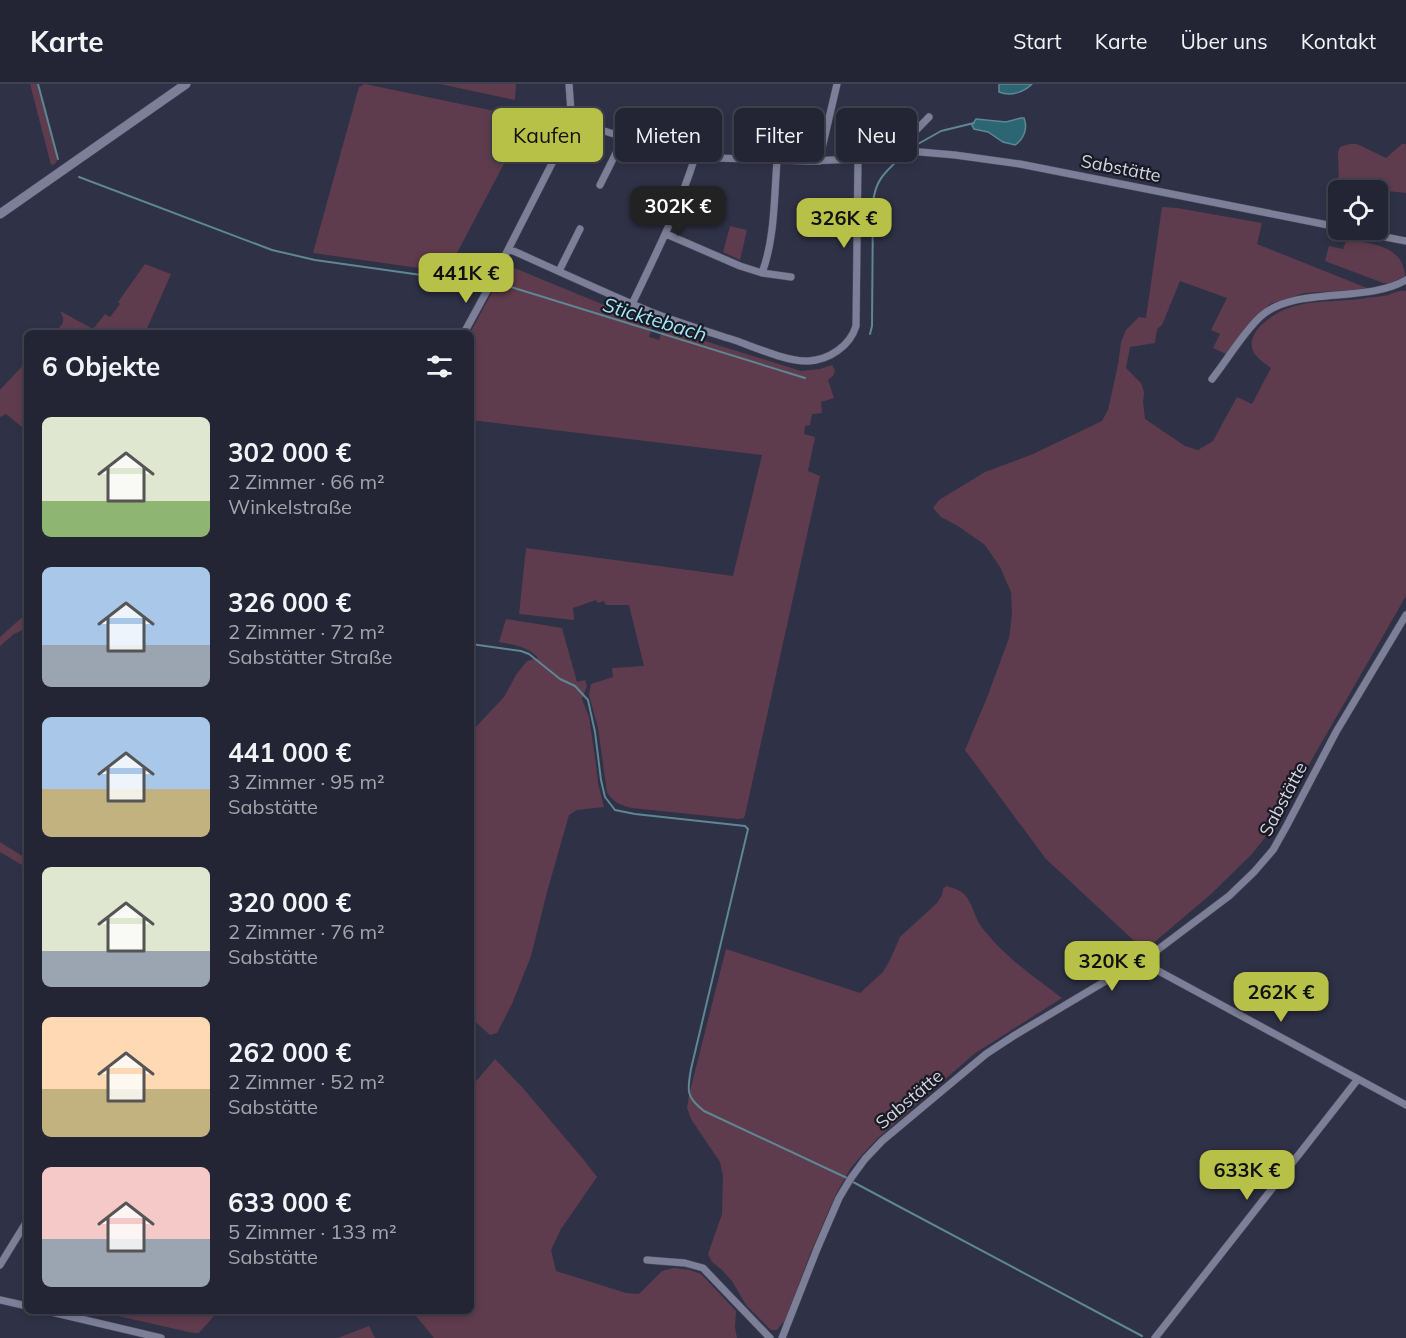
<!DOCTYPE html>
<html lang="de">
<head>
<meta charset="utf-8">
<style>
  :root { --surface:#232534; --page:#2f3140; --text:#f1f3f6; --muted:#a3a5ac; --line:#40424f; --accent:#b8c147 }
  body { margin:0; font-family:Mulish,sans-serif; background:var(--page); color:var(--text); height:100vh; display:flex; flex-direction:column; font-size:22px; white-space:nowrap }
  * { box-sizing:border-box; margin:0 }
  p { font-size:20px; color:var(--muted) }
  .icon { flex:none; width:33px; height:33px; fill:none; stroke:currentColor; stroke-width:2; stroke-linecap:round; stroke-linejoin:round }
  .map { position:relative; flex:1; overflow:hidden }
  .sheet { position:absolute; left:24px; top:246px; width:450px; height:984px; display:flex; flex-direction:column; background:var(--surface); border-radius:9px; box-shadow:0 3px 9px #0003,0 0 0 2px var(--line) }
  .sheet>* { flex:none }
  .guide { position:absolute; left:492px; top:24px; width:570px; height:54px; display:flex; gap:12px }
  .controls { position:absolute; left:1328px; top:96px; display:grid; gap:12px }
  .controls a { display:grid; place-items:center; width:60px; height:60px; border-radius:9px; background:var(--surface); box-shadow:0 3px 9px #0003,0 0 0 2px var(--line); font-size:30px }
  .price { position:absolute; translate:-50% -51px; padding:0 14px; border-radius:12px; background:var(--accent); color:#111; font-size:20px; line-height:39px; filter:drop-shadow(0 2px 3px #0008) }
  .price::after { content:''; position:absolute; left:50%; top:36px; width:18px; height:14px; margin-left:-9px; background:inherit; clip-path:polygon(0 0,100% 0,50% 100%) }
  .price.selected { background:#222; color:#fff }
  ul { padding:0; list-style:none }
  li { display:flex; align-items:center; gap:18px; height:150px; padding:0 18px }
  li span { display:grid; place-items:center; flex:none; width:168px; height:120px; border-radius:9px; color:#555 }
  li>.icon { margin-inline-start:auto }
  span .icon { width:72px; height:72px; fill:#fffc; stroke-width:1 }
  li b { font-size:26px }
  h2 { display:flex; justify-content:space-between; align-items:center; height:72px; padding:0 18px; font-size:26px }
  .chip { padding:0 21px; border-radius:9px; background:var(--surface); box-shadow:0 3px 9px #0003,0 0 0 2px var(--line); font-size:21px; line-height:54px }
  .chip.selected { background:var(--accent); color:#111 }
  header { display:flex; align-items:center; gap:36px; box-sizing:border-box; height:84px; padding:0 30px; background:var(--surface); border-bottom:2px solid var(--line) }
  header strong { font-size:28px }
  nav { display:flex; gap:33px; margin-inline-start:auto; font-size:21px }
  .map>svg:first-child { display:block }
  .green { fill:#5f3c4d }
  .water { fill:#2c6672; stroke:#5e8794; stroke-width:1.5 }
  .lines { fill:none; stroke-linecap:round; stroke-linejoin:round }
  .stream { stroke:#5e8794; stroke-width:2 }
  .street-casing { stroke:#4c4e5f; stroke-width:8 }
  .secondary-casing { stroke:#4c4e5f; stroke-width:10 }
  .street { stroke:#7d7f98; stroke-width:7 }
  .secondary { stroke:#7d7f98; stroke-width:9 }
  .labels { text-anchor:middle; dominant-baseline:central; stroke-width:4.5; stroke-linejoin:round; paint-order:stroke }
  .street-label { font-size:18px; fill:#d3d5e3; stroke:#191a24 }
  .water-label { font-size:20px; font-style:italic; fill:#a1e8f9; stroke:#191a24 }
</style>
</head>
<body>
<header>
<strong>Karte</strong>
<nav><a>Start</a><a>Karte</a><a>Über uns</a><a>Kontakt</a></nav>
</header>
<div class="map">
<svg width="1406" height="1254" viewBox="0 0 1406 1254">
  <rect width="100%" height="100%" fill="#2f3146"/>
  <path class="green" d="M 30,0 L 38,0 L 58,75 L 55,80 L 51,81 Z
    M 365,0 L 528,34 L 447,188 L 313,169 L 359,3 Z
    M 440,0 L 516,0 L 515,16 Z
    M 1350,60 L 1357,60 L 1386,74 L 1402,60 L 1406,60 L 1406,109 L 1339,102 L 1338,68 L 1340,63 Z
    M 1162,123 L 1177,124 L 1262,139 L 1257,160 L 1367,204 L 1352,206 L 1304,209 L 1270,220 L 1251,238 L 1226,270 L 1213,264 L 1220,250 L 1211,246 L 1227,214 L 1180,197 L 1162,241 L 1157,245 L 1155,259 L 1130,263 L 1126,284 L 1141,299 L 1144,308 L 1143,318 L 1145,335 L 1185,362 L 1198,366 L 1213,357 L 1237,313 L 1252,320 L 1271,284 C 1259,276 1246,266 1254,251 C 1257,245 1261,241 1266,237 C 1293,214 1328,219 1360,215 C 1369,213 1379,213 1388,211 C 1394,209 1399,206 1406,207 L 1406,512 L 1307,684 L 1263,756 L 1252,770 L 1211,810 L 1151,861 L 1144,866 L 1046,775 L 965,666 L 988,611 L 1009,554 L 1012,530 L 1011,508 L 1000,483 L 985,461 L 958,442 L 941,433 L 933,424 L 939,416 L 985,388 L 1033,370 L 1102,337 L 1108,326 L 1118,281 L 1121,258 L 1126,246 L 1139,233 L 1146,234 Z
    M 730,142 L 747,146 L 740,176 L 723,168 Z
    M 1347,155 C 1371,160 1403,161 1405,192 L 1390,199 L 1383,199 L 1325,177 L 1329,162 L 1343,165 Z
    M 145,180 L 171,190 L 145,249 L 54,249 C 62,240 67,239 60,227 L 93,245 L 105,230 L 110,233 L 120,220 L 118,218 Z
    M 512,183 L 621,228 L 653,239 L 649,253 L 659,256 L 663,244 L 801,287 L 820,285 L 832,281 L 835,287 L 833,292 L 828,296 L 834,314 L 821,318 L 822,329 L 812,330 L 810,341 L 805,342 L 804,350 L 815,353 L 808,387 L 820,392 L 745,731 L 744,734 L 738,735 L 632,724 C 621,721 613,719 607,708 L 598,644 L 589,611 L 591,600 L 613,593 L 612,584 L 644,582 L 629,521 L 606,521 L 604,517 L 598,519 L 596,516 L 573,524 L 574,536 L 519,530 L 526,464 L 733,492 L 762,371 L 471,336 L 470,249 L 505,184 Z
    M 27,277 L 27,347 L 6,330 L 0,333 L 0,306 Z
    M 27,529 L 27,544 L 14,550 L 0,562 L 0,553 Z
    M 506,535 L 562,544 L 577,598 L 585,596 L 587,602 L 582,615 L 589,633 L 596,680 L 598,699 L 604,723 L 577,726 L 569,731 L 547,808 L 531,872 L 512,920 L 497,949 L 490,951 L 471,934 L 471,648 L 504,613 L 516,591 L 527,577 L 538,574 C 528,562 514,561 499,558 Z
    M 0,758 L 27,775 L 27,784 L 0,768 Z
    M 946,802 C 974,808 969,824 981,842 C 1003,872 1033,892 1062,914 L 974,970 L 878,1054 L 861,1072 L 850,1085 L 836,1110 L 810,1170 L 786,1235 L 781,1241 L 777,1246 L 771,1246 L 746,1221 L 732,1197 L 721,1185 L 712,1178 L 708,1170 L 722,1130 L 723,1092 L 720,1078 L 691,1035 L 687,1024 L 689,1011 L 726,865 L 860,909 L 883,888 L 890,876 L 900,853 L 937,819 L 942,811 L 943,805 Z
    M 495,975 L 522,1003 L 583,1075 L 597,1093 L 561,1145 L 551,1166 L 556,1187 L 626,1209 L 639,1210 L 662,1187 L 674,1184 L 690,1186 L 701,1190 L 736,1227 L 735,1243 L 737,1254 L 434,1254 L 412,1227 L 471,1227 L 471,1003 Z
    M 96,1227 L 206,1227 L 214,1232 L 199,1249 L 193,1249 Z
    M 369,1242 L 375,1254 L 337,1254 L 340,1253 Z"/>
  <path class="water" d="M 999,0 L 1032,0 C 1024,8 1011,13 999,8 Z
    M 1021,34 L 1024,34 C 1028,44 1024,55 1015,61 L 1003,58 L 988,48 L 974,45 L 972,41 L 976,35 L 1006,38 Z"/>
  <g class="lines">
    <path class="stream" d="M 38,0 L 58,75
      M 918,60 L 941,47 L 974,39
      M 79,93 L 272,166 L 315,176 L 485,200
      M 498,202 L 511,203 L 805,294
      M 870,250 L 872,242 L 873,119 C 875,98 883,90 898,76
      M 471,560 L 521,567 L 529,570 L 560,595 L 575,602 L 588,616 L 595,648 L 601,696 L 605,713 L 615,726 L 635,730 L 745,742 L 748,745 L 691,985 C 687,1007 686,1013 704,1027 L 847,1094
      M 853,1098 L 1142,1252"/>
    <defs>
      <path id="street" d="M 571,37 L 624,53 L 659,66 L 684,73 L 808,77 L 858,75 L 897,66 L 929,33
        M 897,66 L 955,71 L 1020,80 L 1338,143
        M 819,77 L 837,0
        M 600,101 L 624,53
        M 1349,146 L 1406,157
        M 666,150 L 740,182 L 762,189 L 791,193
        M 509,165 C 556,186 603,208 651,228 C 679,239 709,248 737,257 C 756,264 789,278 808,277 C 829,276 850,262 856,242 L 858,75
        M 559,187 L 580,145
        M 762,189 C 775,154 774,114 777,77
        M 632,220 C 655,172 679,124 695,73
        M 464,249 L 489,203 L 568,48 L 571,28 L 569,0
        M 1212,295 C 1228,275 1242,250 1260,233 C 1294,201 1365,220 1406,196
        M 1142,875 L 1153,884 L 1406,1021
        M 647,1176 L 685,1179 L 703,1184 L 770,1254
        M 0,1181 L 27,1137
        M 0,1216 L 27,1222
        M 47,1227 L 161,1254
        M 782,1254 L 817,1165 L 839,1114 L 851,1094 L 865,1075 L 882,1057 L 986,970 L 1015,951 L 1156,867 L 1229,812 L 1254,788 L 1273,766 L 1286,743 L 1336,648 L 1406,531
        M 1155,1254 L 1358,995"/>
      <path id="secondary" d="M 0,130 L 186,0"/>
    </defs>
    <use href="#street" class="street-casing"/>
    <use href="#secondary" class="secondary-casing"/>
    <use href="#street" class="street"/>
    <use href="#secondary" class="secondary"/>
  </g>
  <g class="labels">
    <g class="street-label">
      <text transform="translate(1121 84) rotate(11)">Sabstätte</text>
      <text transform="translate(1283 715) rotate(-62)">Sabstätte</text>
      <text transform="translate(909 1015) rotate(-40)">Sabstätte</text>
    </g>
    <g class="water-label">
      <text transform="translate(655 235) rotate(17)">Sticktebach</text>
    </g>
  </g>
</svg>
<div class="controls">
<a><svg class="icon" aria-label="locate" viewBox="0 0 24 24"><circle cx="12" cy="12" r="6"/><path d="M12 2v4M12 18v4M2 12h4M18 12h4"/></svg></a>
</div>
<b class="price selected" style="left:678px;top:153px">302K €</b>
<b class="price" style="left:844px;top:165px">326K €</b>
<b class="price" style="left:466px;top:220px">441K €</b>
<b class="price" style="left:1112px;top:908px">320K €</b>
<b class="price" style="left:1281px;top:939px">262K €</b>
<b class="price" style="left:1247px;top:1117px">633K €</b>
<div class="guide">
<a class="chip selected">Kaufen</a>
<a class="chip">Mieten</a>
<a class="chip">Filter</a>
<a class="chip">Neu</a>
</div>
<section class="sheet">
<h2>6 Objekte<svg class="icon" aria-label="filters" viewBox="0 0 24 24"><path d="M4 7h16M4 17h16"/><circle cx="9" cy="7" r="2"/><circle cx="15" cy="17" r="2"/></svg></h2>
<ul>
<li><span style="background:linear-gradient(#dfe7d0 70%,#8fb573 0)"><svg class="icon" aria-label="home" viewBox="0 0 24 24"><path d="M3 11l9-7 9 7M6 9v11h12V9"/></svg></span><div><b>302 000 €</b><p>2 Zimmer · 66 m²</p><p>Winkelstraße</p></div></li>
<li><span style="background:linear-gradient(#a9c7e8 65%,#9aa5b1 0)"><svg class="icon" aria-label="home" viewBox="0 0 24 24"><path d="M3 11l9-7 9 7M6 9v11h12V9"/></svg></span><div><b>326 000 €</b><p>2 Zimmer · 72 m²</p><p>Sabstätter Straße</p></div></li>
<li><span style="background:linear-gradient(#a9c7e8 60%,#c2b280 0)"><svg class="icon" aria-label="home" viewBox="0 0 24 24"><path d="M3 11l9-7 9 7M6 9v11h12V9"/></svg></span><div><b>441 000 €</b><p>3 Zimmer · 95 m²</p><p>Sabstätte</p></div></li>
<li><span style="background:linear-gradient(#dfe7d0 70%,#9aa5b1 0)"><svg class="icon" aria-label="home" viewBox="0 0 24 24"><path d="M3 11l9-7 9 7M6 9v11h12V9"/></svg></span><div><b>320 000 €</b><p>2 Zimmer · 76 m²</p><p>Sabstätte</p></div></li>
<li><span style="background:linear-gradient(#ffd9b3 60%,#c2b280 0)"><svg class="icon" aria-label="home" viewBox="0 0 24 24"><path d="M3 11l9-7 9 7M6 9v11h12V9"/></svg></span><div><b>262 000 €</b><p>2 Zimmer · 52 m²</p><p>Sabstätte</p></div></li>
<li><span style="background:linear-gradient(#f6c9c9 60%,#9aa5b1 0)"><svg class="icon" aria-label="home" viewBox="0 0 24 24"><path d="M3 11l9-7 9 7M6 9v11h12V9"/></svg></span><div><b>633 000 €</b><p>5 Zimmer · 133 m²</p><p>Sabstätte</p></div></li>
</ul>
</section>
</div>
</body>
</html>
